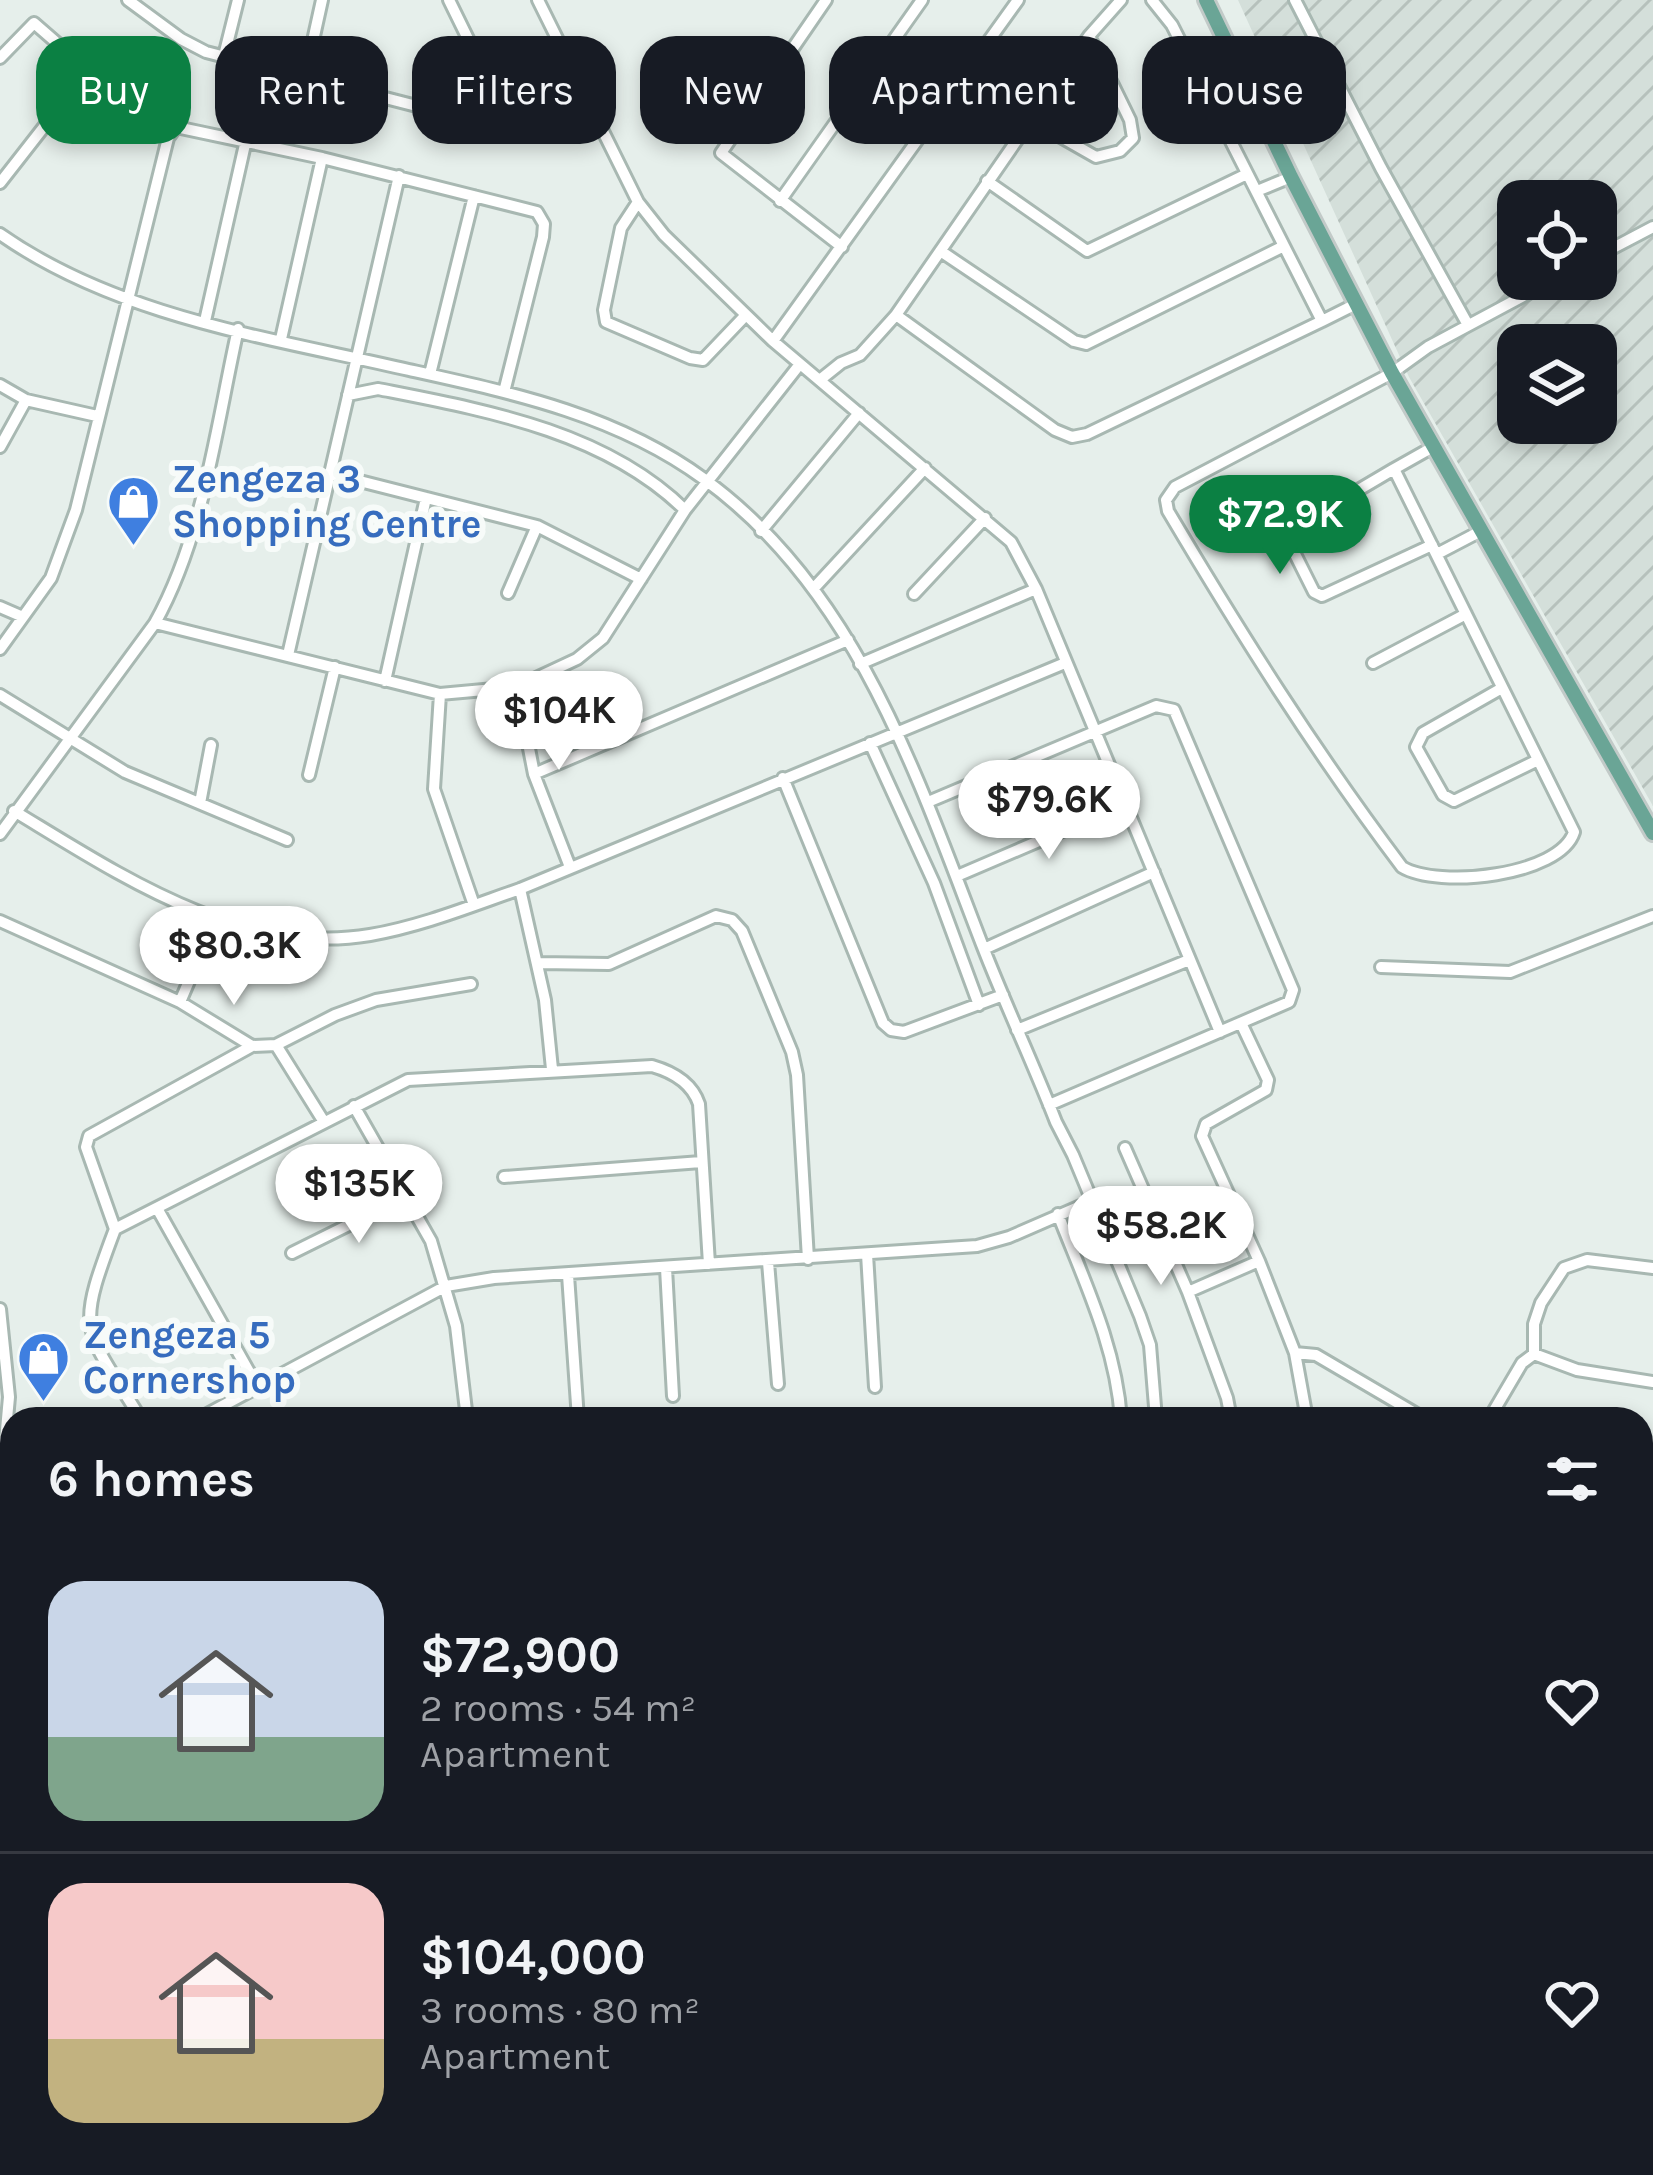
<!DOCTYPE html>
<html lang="en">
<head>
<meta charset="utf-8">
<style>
  :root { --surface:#171b24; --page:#242831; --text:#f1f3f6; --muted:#9ea1a6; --line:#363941; --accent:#0b8043 }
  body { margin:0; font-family:Karla,sans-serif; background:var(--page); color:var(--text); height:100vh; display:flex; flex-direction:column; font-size:45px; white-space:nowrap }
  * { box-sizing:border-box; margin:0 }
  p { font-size:39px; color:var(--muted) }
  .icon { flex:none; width:66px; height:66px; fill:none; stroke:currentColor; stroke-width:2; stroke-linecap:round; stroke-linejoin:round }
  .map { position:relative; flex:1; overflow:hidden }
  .details { position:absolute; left:0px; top:1407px; width:1653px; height:768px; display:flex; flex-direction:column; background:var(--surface); border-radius:36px 36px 0 0; box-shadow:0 6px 18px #0003 }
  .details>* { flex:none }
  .banner { position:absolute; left:36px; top:36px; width:1581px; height:108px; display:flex; gap:24px }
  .tools { position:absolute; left:1497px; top:180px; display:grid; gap:24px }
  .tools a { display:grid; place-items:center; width:120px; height:120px; border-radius:24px; background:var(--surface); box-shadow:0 6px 18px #0003; font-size:60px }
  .price { position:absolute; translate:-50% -102px; padding:0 27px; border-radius:42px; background:#fff; color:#222; font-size:39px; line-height:78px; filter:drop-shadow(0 3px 6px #0008) }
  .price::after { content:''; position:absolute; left:50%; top:72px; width:36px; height:27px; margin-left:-18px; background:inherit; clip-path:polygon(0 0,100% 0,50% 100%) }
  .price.selected { background:var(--accent); color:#fff }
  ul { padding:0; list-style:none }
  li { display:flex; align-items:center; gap:36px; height:300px; padding:0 48px }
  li+li { border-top:3px solid var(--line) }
  li span { display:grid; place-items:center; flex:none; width:336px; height:240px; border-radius:36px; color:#555 }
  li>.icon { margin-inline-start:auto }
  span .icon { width:144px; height:144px; fill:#fffc; stroke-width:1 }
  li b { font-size:51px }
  h2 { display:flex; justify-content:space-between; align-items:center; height:144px; padding:0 48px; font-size:51px }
  .chip { padding:0 42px; border-radius:36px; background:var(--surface); box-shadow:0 6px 18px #0003; font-size:42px; line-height:108px }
  .chip.selected { background:var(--accent); color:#fff }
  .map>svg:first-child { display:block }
  .built { fill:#d4dfda }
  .industrial { fill:url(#industrial-furrows); fill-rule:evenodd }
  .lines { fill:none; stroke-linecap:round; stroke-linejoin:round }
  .minor-casing { stroke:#a8b8b2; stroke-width:16 }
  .major-casing { stroke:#c2cac8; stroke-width:20 }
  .minor { stroke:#fff; stroke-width:10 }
  .major { stroke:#6aa596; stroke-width:14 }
  .labels { text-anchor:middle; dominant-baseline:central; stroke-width:12; stroke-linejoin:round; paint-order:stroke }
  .shop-label { font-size:39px; font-weight:bold; fill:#366cbe; stroke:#f7fbf9; text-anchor:start }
</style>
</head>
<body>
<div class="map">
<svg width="1653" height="2175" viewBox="0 0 1653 2175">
  <defs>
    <pattern id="industrial-furrows" width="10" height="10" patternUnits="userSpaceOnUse" patternTransform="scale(3)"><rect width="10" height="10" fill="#d4dfda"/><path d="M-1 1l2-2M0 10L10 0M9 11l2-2" fill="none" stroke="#b6c1bc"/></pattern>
  </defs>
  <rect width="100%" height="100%" fill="#e6efeb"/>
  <path class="built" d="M 609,2163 L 919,2163 L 919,2175 L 615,2175 Z"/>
  <path class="industrial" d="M 1238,0 L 1653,0 L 1653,806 L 1409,377 ZM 1518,201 L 1596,201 L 1596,279 L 1518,279 ZM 1518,345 L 1596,345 L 1596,423 L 1518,423 Z"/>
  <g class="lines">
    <defs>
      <path id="minor" d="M 128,0 L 181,39 L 206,52 L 440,112 L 464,110 L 564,59
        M 449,0 L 495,94
        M 538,0 L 638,202 L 664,235 L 773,341 L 1011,542 L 1036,589 L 1220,1032
        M 826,0 L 721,153 L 842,247
        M 1152,0 L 1172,25 L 1322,321 L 1356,304
        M 1295,0 L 1381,168 L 1468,325
        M 224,56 L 238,0
        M 0,58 L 34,23 L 80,63 L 86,73 L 0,183
        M 305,77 L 322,0
        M 1031,120 L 1096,157 L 1120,151 L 1133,138 L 1130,120 L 1089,36
        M 987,181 L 1087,251 L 1247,174
        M 1257,191 L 1291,177
        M 780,201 L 922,0
        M 638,202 L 621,228 L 604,310 L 606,322 L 690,358 L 703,360 L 745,316
        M 0,234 C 118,317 271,338 409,370 C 513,393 617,415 704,479 C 857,590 918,779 983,947 C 1006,1006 1033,1063 1056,1122 L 1073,1155 L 1140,1316 L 1150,1345 L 1156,1419
        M 942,252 L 1074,341 L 1086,344 L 1284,246
        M 1596,257 L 1653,227
        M 896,315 L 1055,430 L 1072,437 L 1087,434 L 1322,321
        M 205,321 L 246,140
        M 281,339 L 322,158
        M 773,341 L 1018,0
        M 430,374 L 474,196
        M 821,379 L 841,363 L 860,355 L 896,315 L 1089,36 L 1121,0
        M 0,385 L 26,400 L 97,416
        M 348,395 L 378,389 C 484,410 605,431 685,510
        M 0,447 L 26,400
        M 1433,447 L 1394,469 L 1574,832 C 1560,876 1438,889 1402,867 C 1316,753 1241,634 1168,511 L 1166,500 L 1175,487 L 1392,373 L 1428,347 L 1555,279
        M 1394,469 L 1294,528 L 1289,542 L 1314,592 L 1322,596 L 1432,545
        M 332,474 L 537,526 L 641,579
        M 761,531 L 859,413
        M 1437,554 L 1479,532
        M 814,588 L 925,468
        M 508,593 L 537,526
        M 914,594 L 985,518
        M 0,607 L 23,617
        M 155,623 L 440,694 L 517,687 L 577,659 L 603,638 L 685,510 L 800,364
        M 0,649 L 51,578 L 76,510 L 168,138 L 176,127 L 322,158 L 537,212 L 544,224 L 543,237 L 504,392
        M 288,655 L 399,176
        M 1373,663 L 1466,614
        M 860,664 L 1036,589
        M 385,681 L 426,498
        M 517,687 L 534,774 L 570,867
        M 1502,688 L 1423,733 L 1416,747 L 1443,795 L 1454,801 L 1538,760
        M 440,694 L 434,789 L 474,905
        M 0,695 L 125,772 L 287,840
        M 870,743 L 934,883 L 979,1005
        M 534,774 L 848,640
        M 309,775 L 335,667
        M 783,778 L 883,1023 L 891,1030 L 904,1032 L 1003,995
        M 928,802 L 1156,706 L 1174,710 L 1293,990 L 1289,1002 L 1049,1105
        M 200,803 L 211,745
        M 14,811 C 120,875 240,957 370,935 C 422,926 471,906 520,889 L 1065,663
        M 0,834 L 155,623 C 204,535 216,427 238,329
        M 957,876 L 1123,805
        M 520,889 L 545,1000 L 552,1069
        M 0,921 L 180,1002 L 252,1046 L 276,1045 L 335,1015 L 376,1000 L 471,984
        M 984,949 L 1154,872
        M 539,963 L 609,964 L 716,916 L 732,920 L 742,931 L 792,1052 L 797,1075 L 808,1259
        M 1381,967 L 1510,972 L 1653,916
        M 180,1002 L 215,920
        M 1241,1023 L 1268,1080 L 1266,1090 L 1206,1124 L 1202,1136 L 1259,1261 L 1295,1353 L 1307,1419
        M 1017,1030 L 1189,960
        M 276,1045 L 324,1122
        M 354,1106 L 431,1241 L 456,1326 L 467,1419
        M 1125,1148 L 1188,1292 L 1227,1398 L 1231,1419
        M 504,1177 L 701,1162
        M 158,1210 L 257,1386
        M 1058,1214 C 1084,1281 1116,1346 1121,1419
        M 115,1229 L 86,1147 L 89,1136 L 252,1046
        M 292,1253 L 405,1197
        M 867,1254 L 875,1387
        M 768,1262 L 778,1384
        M 666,1268 L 673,1396
        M 568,1275 L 578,1419
        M 1188,1292 L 1259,1261
        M 0,1309 L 9,1397 L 0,1496
        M 1295,1353 L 1316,1355 L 1425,1419
        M 1534,1354 L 1534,1324 L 1541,1303 L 1564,1268 L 1587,1260 L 1653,1268
        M 141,1419 C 83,1325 75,1335 115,1229 L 408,1080 L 652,1066 C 673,1072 692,1083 699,1104 L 709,1264
        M 198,1419 L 446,1286 L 494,1278 L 977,1246 L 1009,1237 L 1092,1201
        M 1489,1419 L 1522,1363 L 1534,1354 L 1577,1370 L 1653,1382
        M 1641,1497 L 1653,1498
        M 1641,1621 L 1653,1624
        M 1641,1791 L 1653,1793
        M 1641,1867 L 1653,1869
        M 1641,1945 L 1653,1947
        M 0,2004 L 12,1998
        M 1641,2020 L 1653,2022
        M 0,2044 L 12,2066
        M 1641,2095 L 1653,2098
        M 63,2163 L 70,2175
        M 188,2163 L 194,2175
        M 552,2163 L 558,2175
        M 975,2163 L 975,2175
        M 1211,2163 L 1211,2175
        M 1289,2163 L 1320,2175
        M 1609,2163 L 1653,2171
        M 117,2175 L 139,2163
        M 330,2175 L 353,2163
        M 1452,2175 L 1454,2163"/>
      <path id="major" d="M 1206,0 L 1291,177 L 1392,373 L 1653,833"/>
    </defs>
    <use href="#minor" class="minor-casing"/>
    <use href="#major" class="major-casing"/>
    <use href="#minor" class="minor"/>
    <use href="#major" class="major"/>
  </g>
  <defs>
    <symbol id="shop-pin" viewBox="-11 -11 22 30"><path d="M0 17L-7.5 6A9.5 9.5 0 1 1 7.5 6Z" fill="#3f7fe0" stroke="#f7fbf9"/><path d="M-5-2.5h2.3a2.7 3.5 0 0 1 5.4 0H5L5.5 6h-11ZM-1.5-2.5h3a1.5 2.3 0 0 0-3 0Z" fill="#fff"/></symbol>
  </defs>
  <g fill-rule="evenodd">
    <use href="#shop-pin" x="104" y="472" width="59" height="81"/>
    <use href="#shop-pin" x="14" y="1328" width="59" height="81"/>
  </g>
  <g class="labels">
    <g class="shop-label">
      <text x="172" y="479">Zengeza 3<tspan x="172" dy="45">Shopping Centre</tspan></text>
      <text x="83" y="1335">Zengeza 5<tspan x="83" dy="45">Cornershop</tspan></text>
    </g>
  </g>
</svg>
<div class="tools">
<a><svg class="icon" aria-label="locate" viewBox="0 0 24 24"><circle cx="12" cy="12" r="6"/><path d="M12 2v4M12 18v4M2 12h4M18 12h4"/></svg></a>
<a><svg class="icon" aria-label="layers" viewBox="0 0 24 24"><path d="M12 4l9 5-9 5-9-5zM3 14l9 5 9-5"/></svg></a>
</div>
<b class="price selected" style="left:1280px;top:577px">$72.9K</b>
<b class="price" style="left:559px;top:773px">$104K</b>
<b class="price" style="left:1049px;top:862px">$79.6K</b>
<b class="price" style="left:234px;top:1008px">$80.3K</b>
<b class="price" style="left:359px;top:1246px">$135K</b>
<b class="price" style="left:1161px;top:1288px">$58.2K</b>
<div class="banner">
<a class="chip selected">Buy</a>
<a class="chip">Rent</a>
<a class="chip">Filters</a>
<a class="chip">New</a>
<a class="chip">Apartment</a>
<a class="chip">House</a>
</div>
<section class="details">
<h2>6 homes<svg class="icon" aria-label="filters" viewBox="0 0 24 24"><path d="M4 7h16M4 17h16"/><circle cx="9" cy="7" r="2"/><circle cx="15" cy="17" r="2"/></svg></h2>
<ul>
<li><span style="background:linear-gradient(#c9d6e8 65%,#7fa58c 0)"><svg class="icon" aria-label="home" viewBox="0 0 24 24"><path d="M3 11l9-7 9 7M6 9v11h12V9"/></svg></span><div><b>$72,900</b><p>2 rooms · 54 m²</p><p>Apartment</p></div><svg class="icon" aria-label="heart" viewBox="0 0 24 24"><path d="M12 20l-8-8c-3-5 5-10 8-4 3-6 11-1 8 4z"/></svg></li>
<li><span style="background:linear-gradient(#f6c9c9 65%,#c2b280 0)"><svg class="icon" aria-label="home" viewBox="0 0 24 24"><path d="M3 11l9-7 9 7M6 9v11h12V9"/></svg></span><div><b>$104,000</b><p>3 rooms · 80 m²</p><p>Apartment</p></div><svg class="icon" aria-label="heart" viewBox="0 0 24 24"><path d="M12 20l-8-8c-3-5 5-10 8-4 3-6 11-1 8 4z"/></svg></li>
</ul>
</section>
</div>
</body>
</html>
